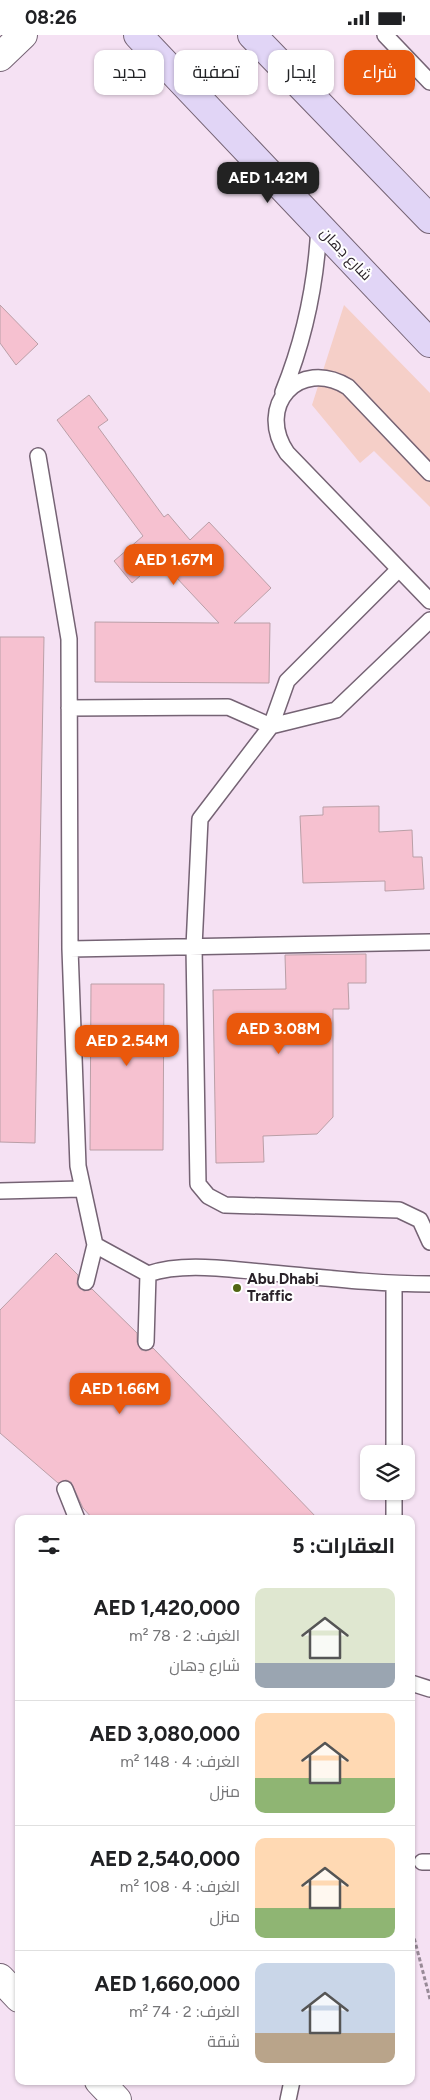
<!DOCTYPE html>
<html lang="ar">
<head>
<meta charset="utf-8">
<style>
  :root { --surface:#fff; --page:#f2f2f2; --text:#202124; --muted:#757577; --line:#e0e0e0; --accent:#ea580c }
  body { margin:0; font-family:Figtree,Cairo,sans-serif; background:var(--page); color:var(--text); direction:rtl; height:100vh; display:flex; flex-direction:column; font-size:19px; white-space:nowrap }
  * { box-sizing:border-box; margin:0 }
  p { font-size:16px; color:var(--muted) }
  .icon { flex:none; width:28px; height:28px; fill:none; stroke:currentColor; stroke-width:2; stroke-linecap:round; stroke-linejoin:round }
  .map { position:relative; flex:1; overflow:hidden; direction:ltr }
  .panel { position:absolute; left:15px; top:1480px; width:400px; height:570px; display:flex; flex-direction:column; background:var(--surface); border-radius:10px; box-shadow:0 1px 4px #0004; direction:rtl }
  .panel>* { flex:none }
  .guide { position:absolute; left:15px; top:15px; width:400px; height:45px; direction:rtl; display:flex; gap:10px }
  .buttons { position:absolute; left:360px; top:1410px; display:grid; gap:10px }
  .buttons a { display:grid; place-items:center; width:55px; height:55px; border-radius:10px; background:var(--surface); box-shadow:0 1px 4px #0004; font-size:25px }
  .price { position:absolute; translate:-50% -42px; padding:0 11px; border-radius:10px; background:var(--accent); color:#fff; font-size:16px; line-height:32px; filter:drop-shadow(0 1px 2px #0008) }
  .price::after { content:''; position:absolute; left:50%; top:30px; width:15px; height:11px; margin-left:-8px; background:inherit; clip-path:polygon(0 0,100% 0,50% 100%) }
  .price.selected { background:#222; color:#fff }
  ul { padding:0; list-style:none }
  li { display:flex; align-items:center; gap:15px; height:125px; padding:0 20px }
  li+li { border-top:1px solid var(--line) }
  li span { display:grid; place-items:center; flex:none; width:140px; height:100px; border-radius:10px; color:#555 }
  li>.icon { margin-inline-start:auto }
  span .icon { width:60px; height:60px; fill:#fffc; stroke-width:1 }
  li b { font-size:21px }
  h2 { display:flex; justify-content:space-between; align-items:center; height:60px; padding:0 20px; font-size:21px }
  .chip { padding:0 18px; border-radius:10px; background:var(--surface); box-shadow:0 1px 4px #0004; font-size:18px; line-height:45px }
  .chip.selected { background:var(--accent); color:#fff }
  .status { display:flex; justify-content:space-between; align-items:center; height:35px; padding:0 25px; background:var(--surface); direction:ltr }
  .status svg { height:14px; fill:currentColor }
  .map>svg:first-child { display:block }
  .green { fill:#f5cfc8 }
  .building { fill:#f6c1d0; stroke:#ba9fa7 }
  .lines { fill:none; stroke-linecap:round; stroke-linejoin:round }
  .lane-casing { stroke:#756374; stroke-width:18 }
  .street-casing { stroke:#756374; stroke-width:30 }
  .secondary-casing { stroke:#756374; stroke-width:30 }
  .path { stroke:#988a97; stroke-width:3; stroke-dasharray:4 2.5; stroke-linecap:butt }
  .lane { stroke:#fff; stroke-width:15 }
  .street { stroke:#fff; stroke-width:28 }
  .secondary { stroke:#e1d5f6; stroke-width:28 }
  .poi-dot { fill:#516613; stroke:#fff; stroke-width:2 }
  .labels { text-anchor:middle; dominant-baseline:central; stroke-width:4; stroke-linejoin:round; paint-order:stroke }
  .street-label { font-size:15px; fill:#2a2229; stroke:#fff }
  .poi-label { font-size:15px; font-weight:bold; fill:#2a2229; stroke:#fff; text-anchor:start }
</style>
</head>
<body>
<div class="status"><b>08:26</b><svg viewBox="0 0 49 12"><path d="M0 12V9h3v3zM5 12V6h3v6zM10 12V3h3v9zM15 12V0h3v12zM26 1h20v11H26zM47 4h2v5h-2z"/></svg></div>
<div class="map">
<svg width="430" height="2065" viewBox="0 0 430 2065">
  <rect width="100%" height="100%" fill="#f5e1f3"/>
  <path class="green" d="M 344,270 L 430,358 L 430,472 L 374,416 L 360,428 L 312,370 Z"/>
  <path class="building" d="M 0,270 L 38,309 L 16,330 L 0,308 Z
    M 89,360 L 108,385 L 98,392 L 164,482 L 168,479 L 190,505 L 209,487 L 271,553 L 234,588 L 270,588 L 269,648 L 95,647 L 95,587 L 219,588 L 159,524 L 132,548 L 114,526 L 143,501 L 57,385 Z
    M 0,602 L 44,602 L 35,1108 L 0,1107 Z
    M 379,771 L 379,797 L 412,795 L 413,822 L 422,822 L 424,854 L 385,856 L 385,846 L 303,848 L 300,781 L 323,780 L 323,772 Z
    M 366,919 L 366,948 L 348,948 L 349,974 L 333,974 L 333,1082 L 317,1099 L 263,1101 L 264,1127 L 216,1128 L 213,955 L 286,954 L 285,920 Z
    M 91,949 L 164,949 L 163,1115 L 90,1115 Z
    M 56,1218 L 78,1240 L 77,1249 L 79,1253 L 84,1256 L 92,1254 L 137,1298 L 137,1307 L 141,1315 L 146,1316 L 153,1313 L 318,1484 L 93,1484 L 83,1473 L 71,1447 L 66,1445 L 58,1448 L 0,1398 L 0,1275 Z"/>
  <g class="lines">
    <defs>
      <path id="lane" d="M 385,0 L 430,47
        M 283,357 C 305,303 316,250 319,191
        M 38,421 L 69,604 L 70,914 L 78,1131 L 95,1210 L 148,1239 C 183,1227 226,1234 262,1237 C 318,1242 374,1249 430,1249
        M 430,438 L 348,352 C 299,322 255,371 287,418 L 430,566
        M 399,534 L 287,646 L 271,691 L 336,675 L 430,585
        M 69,673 L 228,672 L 271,691 L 200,784 L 194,912 L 198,1149 L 208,1161 L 225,1170 L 399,1175 L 420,1185 L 430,1207
        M 70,914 L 430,907
        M 0,1156 L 81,1154
        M 86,1247 L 95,1210
        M 146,1307 L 148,1239
        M 394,1419 L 394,1249
        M 65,1454 L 77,1484
        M 394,1484 L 394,1456
        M 411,1648 L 430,1654
        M 422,1827 L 430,1827
        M 288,2065 L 292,2046"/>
      <path id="street" d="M 0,22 L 23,0
        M 0,1943 L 19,1963
        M 99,2046 L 117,2065"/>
      <path id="secondary" d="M 138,0 L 430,308
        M 252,0 L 430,184"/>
    </defs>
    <use href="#lane" class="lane-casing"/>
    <use href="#street" class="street-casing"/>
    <use href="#secondary" class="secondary-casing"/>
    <path class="path" d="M 411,1782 L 413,1807
      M 411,1891 L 430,1964"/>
    <use href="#lane" class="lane"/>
    <use href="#street" class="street"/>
    <use href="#secondary" class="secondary"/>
  </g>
  <circle class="poi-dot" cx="237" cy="1253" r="5"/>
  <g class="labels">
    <g class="street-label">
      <text transform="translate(346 219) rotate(46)">شارع دِهان</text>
    </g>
    <g class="poi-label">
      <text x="247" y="1244">Abu Dhabi<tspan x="247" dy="17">Traffic</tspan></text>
    </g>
  </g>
</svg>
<div class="buttons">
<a><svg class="icon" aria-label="layers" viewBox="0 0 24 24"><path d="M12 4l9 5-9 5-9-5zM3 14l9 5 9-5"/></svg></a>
</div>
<b class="price selected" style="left:268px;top:169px">AED 1.42M</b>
<b class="price" style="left:174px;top:551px">AED 1.67M</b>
<b class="price" style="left:279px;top:1020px">AED 3.08M</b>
<b class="price" style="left:127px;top:1032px">AED 2.54M</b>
<b class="price" style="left:120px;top:1380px">AED 1.66M</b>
<div class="guide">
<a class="chip selected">شراء</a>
<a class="chip">إيجار</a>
<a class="chip">تصفية</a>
<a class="chip">جديد</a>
</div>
<section class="panel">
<h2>العقارات: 5<svg class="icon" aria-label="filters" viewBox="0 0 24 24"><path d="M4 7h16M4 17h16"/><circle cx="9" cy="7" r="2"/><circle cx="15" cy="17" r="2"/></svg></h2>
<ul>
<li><span style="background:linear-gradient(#dfe7d0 75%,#9aa5b1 0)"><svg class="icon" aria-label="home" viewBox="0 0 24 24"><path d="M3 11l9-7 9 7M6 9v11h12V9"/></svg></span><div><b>AED 1,420,000</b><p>الغرف: 2 · 78 m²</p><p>شارع دِهان</p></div></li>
<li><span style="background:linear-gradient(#ffd9b3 65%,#8fb573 0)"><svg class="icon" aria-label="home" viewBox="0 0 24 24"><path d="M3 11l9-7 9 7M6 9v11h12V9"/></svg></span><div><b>AED 3,080,000</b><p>الغرف: 4 · 148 m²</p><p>منزل</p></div></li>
<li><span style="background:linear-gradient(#ffd9b3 70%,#8fb573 0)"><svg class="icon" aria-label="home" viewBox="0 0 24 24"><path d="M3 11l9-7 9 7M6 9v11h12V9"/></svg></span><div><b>AED 2,540,000</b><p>الغرف: 4 · 108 m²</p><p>منزل</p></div></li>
<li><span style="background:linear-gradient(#c9d6e8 70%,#b9a48a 0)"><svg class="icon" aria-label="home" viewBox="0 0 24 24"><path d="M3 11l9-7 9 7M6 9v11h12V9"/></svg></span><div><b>AED 1,660,000</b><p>الغرف: 2 · 74 m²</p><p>شقة</p></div></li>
</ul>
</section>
</div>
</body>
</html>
